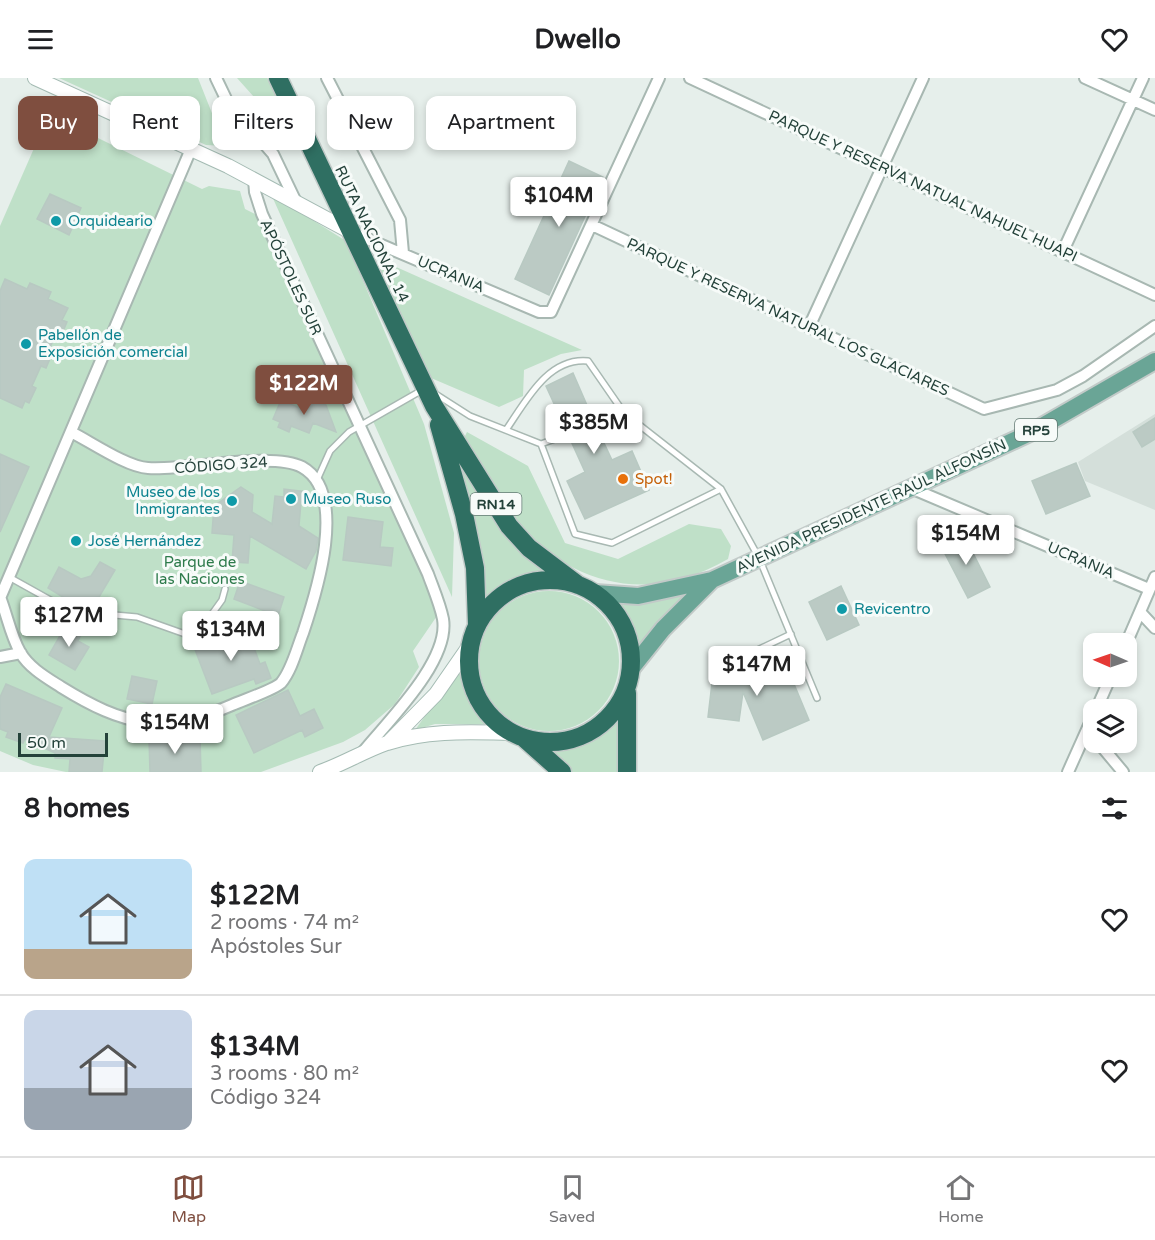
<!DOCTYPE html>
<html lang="en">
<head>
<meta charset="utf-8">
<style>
  :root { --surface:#fff; --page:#f2f2f2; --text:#202124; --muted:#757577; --line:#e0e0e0; --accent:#7f4e3f }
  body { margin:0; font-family:"Varela Round",sans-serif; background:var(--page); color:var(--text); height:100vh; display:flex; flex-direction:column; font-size:22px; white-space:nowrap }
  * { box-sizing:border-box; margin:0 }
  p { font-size:20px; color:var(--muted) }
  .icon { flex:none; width:33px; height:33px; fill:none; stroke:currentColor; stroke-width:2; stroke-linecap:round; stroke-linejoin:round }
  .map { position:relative; height:694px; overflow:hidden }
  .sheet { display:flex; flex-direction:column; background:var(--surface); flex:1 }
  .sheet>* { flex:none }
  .guide { position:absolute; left:18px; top:18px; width:600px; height:54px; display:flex; gap:12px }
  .needle { width:39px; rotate:272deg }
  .controls { position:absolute; left:1083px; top:555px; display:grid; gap:12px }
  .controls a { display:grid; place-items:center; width:54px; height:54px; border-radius:12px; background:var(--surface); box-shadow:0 3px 9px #0003; font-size:30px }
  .scale { position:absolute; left:18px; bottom:15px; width:90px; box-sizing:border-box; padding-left:6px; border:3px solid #24423a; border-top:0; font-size:16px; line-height:21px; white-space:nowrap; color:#24423a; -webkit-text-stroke:4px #f7fbf9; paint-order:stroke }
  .price { position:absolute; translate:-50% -51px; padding:0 14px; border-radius:6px; background:#fff; color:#222; font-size:20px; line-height:39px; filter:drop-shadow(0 2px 3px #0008) }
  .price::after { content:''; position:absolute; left:50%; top:36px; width:18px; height:14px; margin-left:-9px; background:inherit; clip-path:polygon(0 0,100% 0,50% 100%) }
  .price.active { background:var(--accent); color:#fff }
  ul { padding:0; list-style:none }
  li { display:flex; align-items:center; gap:18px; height:150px; padding:0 24px }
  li+li { border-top:2px solid var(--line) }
  li span { display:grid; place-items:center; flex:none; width:168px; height:120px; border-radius:12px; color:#555 }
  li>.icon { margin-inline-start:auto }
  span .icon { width:72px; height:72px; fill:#fffc; stroke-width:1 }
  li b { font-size:26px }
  h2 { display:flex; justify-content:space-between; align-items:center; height:72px; padding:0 24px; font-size:26px }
  .tag { padding:0 21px; border-radius:12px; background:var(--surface); box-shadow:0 3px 9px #0003; font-size:21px; line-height:54px }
  .tag.active { background:var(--accent); color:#fff }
  header { display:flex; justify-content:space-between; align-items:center; height:78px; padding:0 24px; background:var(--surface); font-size:27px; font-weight:800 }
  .dock { display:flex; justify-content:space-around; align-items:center; height:84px; border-top:2px solid var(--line); background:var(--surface); font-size:16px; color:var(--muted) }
  .dock a { display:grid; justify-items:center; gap:3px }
  .dock .active { color:var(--accent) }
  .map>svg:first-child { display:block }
  .built { fill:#d4dfda }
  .green { fill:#bfe0c8 }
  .building { fill:#bbcac4; stroke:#b8c9c2; stroke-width:1.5 }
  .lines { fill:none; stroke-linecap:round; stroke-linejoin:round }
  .lane-casing { stroke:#a8b8b2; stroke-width:8 }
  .street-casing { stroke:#a8b8b2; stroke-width:14 }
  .secondary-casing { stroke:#a4bbb3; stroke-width:16 }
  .primary-casing { stroke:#c2cac8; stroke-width:20 }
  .highway-casing { stroke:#c2cac8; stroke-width:21 }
  .lane { stroke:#fff; stroke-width:5 }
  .street { stroke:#fff; stroke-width:10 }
  .secondary { stroke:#fff; stroke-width:14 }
  .primary { stroke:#6aa596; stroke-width:16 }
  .highway { stroke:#2f6f62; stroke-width:18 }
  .culture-dot { fill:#0f9aa8; stroke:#f7fbf9; stroke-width:2 }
  .food-dot { fill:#e8710a; stroke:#f7fbf9; stroke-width:2 }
  .labels { text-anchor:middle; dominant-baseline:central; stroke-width:6; stroke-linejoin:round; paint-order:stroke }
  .shield { fill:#f7fbf9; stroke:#637a73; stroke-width:1.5 }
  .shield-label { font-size:14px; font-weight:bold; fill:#24423a }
  .street-label { font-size:15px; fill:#24423a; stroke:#f7fbf9 }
  .culture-label { font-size:15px; fill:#0d838f; stroke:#f7fbf9; text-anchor:start }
  .food-label { font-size:15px; fill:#c56008; stroke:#f7fbf9; text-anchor:start }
  .park-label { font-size:15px; fill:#2d7a4b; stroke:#f7fbf9 }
</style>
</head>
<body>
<header><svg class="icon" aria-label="menu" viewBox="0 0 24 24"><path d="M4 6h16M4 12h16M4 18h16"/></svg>Dwello<svg class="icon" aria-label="heart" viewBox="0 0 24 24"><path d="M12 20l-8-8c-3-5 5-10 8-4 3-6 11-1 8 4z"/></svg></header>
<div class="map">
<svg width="1155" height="694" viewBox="0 0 1155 694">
  <rect width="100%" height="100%" fill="#e6efeb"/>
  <path class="built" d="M 1155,336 L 1155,432 L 1085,403 L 1078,384 Z"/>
  <path class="green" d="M 59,0 L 198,0 L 225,68 L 206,67 Z
    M 237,0 L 267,0 L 305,76 Z
    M 49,36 L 202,111 L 209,108 L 240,113 L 245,131 L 259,138 L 439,535 L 413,573 L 419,589 L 395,626 L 365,652 L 343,664 L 261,694 L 66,694 L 33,687 L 0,673 L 0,148 Z
    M 271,116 L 346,163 L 424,346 L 454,455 L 452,519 Z
    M 385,184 L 582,272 L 561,276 L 524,292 L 523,318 L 499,329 L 431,300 L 379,192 Z
    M 467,354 L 528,388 L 565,465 L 618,481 L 689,446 L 721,451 L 731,468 L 728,481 C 650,526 574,510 515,443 C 495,419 480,388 463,362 Z
    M 453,374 L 553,496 L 517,503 L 479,529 Z
    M479 583a70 70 0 1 1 140 0a70 70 0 1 1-140 0Z
    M 693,513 L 635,575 L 629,542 L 608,520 Z
    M 461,588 L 469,622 L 490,646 L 435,646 L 415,652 Z
    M 620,633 L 620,694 L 571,694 L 544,669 C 584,665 592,662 620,633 Z"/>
  <path class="building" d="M 569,83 L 603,99 L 549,217 L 515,201 Z
    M 50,116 L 81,130 L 69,157 L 37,141 Z
    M 5,201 L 27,211 L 30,205 L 51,214 L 48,221 L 68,230 L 62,242 L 67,244 L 61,258 L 56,256 L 48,274 L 52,276 L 46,290 L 41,288 L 32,308 L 36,310 L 29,325 L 25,323 L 22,330 L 0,320 L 0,213 Z
    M 573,295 L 593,341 L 591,348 L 597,350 L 612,382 L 632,373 L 649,412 L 585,441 L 567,403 L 585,394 L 570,361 L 572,354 L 566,352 L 546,308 Z
    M 307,319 L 326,327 L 336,354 L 313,345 L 309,355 L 291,348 L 289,354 L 278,349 L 280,344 L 273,341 L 281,322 L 302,331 Z
    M 1155,340 L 1155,361 L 1142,369 L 1133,354 Z
    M 0,376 L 29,389 L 0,454 Z
    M 1076,385 L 1090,418 L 1046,436 L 1032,403 Z
    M 241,409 L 253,417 L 252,434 L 272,446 L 275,418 L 284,419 L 284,411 L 308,414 L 307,425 L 301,424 L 299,448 L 318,460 L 316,473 L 306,491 L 250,458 L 248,485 L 232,484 L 234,457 L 212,455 L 214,428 Z
    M 348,439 L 383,444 L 380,469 L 393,470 L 391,488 L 343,482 Z
    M 964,457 L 990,509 L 968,520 L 941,468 Z
    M 100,484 L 115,492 L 99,519 L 71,524 L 48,510 L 59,489 L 81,501 L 91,498 Z
    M 240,503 L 284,519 L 278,538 L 234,521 Z
    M 841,508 L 859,547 L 827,562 L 809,524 Z
    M 67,545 L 82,554 L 78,563 L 89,569 L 75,592 L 49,577 Z
    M 241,552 L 243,558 L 249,556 L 260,586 L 265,584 L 271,600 L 256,606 L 254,601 L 212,616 L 194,569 Z
    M 715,579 L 741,583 L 739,601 L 784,582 L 809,642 L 763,662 L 743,614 L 739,643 L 708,639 Z
    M 132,598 L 157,603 L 152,626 L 127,621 Z
    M 6,606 L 62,630 L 49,659 L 105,663 L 102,694 L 69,694 L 70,681 L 55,680 L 55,675 L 25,661 L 23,665 L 6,659 L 8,654 L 0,651 L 0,619 Z
    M 288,612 L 300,638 L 314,631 L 323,650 L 305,659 L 302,652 L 254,675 L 236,637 Z
    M 200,659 L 201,694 L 150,694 L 149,661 Z"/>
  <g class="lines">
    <defs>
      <path id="lane" d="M 434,315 L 470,338 L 541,366 L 568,356
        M 595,346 L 624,335 L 721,411 L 759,480 L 817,620
        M 506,352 C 526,323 548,279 588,283 L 624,335
        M 541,366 L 575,456 L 612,465 L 721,411
        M 317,402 L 330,373 L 349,354 L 424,311
        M 9,499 L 70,533 L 137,539 L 185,556 L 199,554 L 222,522 L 225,511
        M 749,576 L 791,556"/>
      <path id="street" d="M 216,0 L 227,23 L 273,76 L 295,122
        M 327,0 L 400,142 L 403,175
        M 690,0 L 1155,217
        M 1085,0 L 1155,32
        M 254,101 L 255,114 L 262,136 L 428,496 C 433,510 440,526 443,541 C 450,583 388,643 363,674
        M 592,147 L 984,331 L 1057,312 L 1083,298 L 1155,248
        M 351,154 L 539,234 L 551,234 L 659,0
        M 1063,173 L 1143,0
        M 809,249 L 923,0
        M 913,411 L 1149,511
        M 0,519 C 7,537 11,558 20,574 C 29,590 47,600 61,609 C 124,648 163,657 232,627 C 243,622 274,612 281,605 C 292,592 297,570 303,555 C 316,516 349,415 302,389 C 272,373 186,393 148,390 C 127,389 91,364 71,354
        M 0,520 L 191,71
        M 1140,534 L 1155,550
        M 1126,566 L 1155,499
        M 0,579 L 21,575
        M 1096,632 L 1111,598
        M 1098,664 L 1123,694
        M 1068,694 L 1094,636"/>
      <path id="secondary" d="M 35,0 L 228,88 L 351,154
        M 389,664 L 436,616 L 470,567
        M 320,694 C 343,686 364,673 387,665 C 428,652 468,654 511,655"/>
      <path id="primary" d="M 595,515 L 638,518 L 712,502 L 1032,354 L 1155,283
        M 631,591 L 663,551 L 711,503"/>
      <path id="highway" d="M 278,0 L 434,328 L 509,448 L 529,470 L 578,507
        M 439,347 L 464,436 L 475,490 L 477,547
        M469 583a81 81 0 1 1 162 0a81 81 0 1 1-162 0Z
        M 627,615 L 627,694
        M 525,661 L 562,694"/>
    </defs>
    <use href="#lane" class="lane-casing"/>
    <use href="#street" class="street-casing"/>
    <use href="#secondary" class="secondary-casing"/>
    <use href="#primary" class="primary-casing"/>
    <use href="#highway" class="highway-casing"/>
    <use href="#lane" class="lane"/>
    <use href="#street" class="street"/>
    <use href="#secondary" class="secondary"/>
    <use href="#primary" class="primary"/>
    <use href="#highway" class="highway"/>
  </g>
  <g class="culture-dot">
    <circle cx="56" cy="143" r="6"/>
    <circle cx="26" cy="266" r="6"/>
    <circle cx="291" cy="421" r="6"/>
    <circle cx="232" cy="423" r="6"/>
    <circle cx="76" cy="463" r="6"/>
    <circle cx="842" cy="531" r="6"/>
  </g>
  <circle class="food-dot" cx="623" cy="401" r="6"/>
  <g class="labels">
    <g class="shield">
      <rect x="1015" y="341" width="42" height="22" rx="4.5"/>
      <rect x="470.5" y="415" width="51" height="22" rx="4.5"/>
    </g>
    <g class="shield-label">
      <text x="1036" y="352">RP5</text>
      <text x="496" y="426">RN14</text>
    </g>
    <g class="street-label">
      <text transform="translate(923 108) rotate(25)">PARQUE Y RESERVA NATUAL NAHUEL HUAPI</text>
      <text transform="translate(372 156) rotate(64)">RUTA NACIONAL 14</text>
      <text transform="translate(451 196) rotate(23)">UCRANIA</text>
      <text transform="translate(291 199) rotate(65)">APÓSTOLES SUR</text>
      <text transform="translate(788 239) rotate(25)">PARQUE Y RESERVA NATURAL LOS GLACIARES</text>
      <text transform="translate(221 387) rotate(-4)">CÓDIGO 324</text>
      <text transform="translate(871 428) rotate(-25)">AVENIDA PRESIDENTE RAÚL ALFONSÍN</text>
      <text transform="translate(1081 482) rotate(23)">UCRANIA</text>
    </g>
    <g class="culture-label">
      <text x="68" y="143">Orquideario</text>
      <text x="38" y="257">Pabellón de<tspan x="38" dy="17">Exposición comercial</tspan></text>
      <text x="220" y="414" text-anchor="end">Museo de los<tspan x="220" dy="17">Inmigrantes</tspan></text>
      <text x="303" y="421">Museo Ruso</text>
      <text x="88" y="463">José Hernández</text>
      <text x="854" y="531">Revicentro</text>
    </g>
    <g class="food-label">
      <text x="635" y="401">Spot!</text>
    </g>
    <g class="park-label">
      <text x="200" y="484">Parque de<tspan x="200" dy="17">las Naciones</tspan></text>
    </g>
  </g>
</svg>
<div class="controls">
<a><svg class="needle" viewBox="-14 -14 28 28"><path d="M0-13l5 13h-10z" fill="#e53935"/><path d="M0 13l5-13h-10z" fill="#757577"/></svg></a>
<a><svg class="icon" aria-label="layers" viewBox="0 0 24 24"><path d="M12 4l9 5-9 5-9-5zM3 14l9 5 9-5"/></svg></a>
</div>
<div class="scale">50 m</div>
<b class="price" style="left:559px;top:150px">$104M</b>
<b class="price active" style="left:304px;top:338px">$122M</b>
<b class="price" style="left:594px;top:377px">$385M</b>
<b class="price" style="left:966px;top:488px">$154M</b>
<b class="price" style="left:69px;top:570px">$127M</b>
<b class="price" style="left:231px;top:584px">$134M</b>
<b class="price" style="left:757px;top:619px">$147M</b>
<b class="price" style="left:175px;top:677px">$154M</b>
<div class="guide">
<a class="tag active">Buy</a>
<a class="tag">Rent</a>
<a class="tag">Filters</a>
<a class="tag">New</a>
<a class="tag">Apartment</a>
</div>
</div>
<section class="sheet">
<h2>8 homes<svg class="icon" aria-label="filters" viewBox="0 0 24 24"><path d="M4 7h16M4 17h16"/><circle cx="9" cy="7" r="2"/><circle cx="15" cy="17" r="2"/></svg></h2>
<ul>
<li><span style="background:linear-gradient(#bfe0f5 75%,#b9a48a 0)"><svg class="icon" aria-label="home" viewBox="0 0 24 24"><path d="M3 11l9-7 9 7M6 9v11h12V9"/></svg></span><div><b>$122M</b><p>2 rooms · 74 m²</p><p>Apóstoles Sur</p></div><svg class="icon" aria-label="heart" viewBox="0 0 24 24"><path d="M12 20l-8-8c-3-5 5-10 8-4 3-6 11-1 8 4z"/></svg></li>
<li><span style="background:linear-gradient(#c9d6e8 65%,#9aa5b1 0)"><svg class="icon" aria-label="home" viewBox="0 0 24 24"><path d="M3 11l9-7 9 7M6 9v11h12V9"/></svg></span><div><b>$134M</b><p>3 rooms · 80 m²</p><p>Código 324</p></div><svg class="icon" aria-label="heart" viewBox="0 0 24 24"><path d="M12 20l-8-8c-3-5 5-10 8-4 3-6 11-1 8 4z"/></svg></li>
</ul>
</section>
<nav class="dock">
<a class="active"><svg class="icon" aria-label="map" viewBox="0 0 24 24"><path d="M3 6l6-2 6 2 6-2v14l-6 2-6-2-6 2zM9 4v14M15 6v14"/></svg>Map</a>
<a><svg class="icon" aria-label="saved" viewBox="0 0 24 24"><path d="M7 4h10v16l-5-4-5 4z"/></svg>Saved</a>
<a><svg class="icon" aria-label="home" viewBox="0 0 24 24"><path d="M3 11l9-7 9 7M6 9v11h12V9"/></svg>Home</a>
</nav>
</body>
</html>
